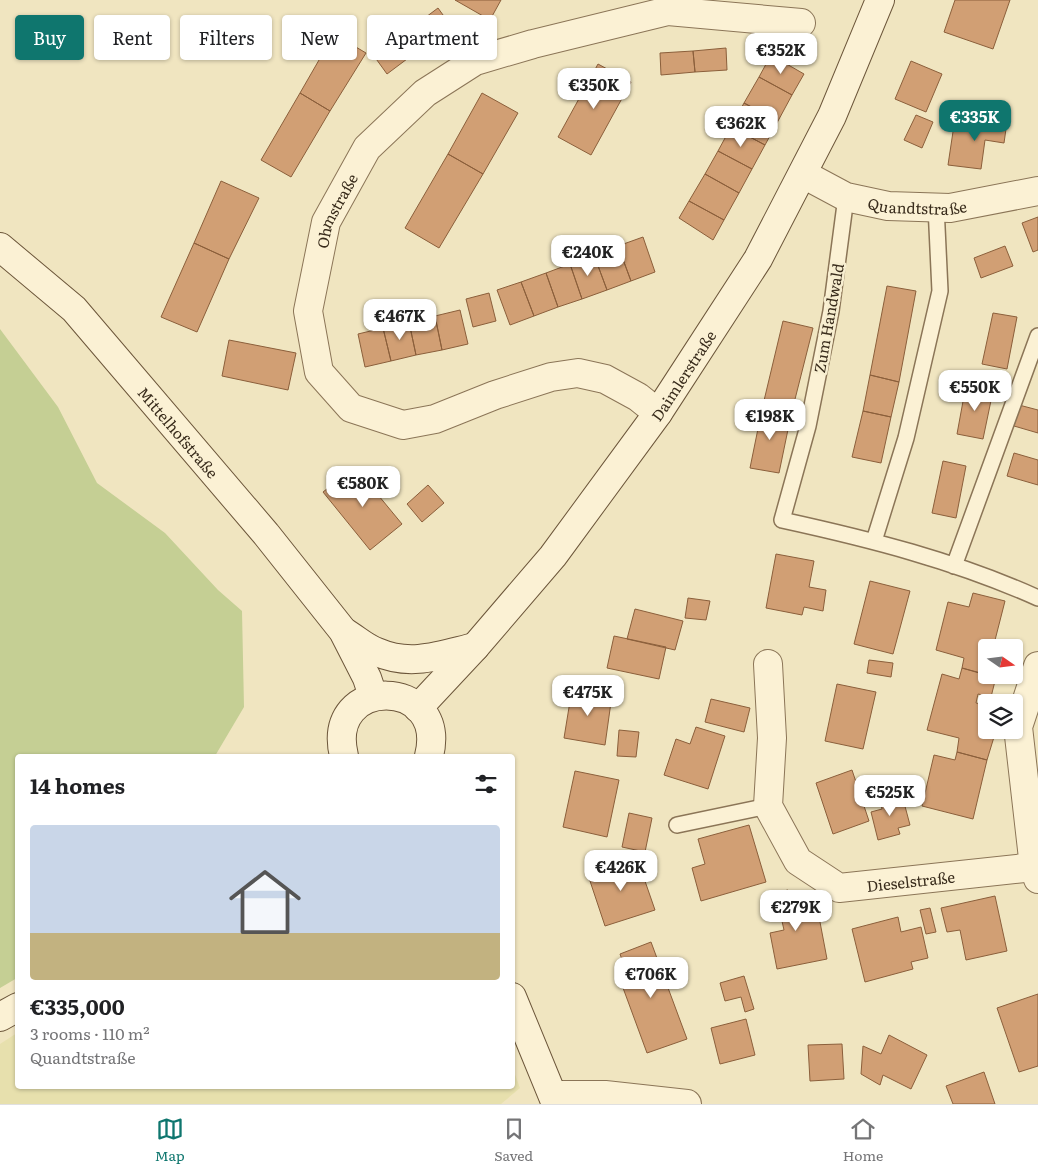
<!DOCTYPE html>
<html lang="en">
<head>
<meta charset="utf-8">
<style>
  :root { --surface:#fff; --page:#f2f2f2; --text:#202124; --muted:#757577; --line:#e0e0e0; --accent:#0f766e }
  body { margin:0; font-family:Literata,serif; background:var(--page); color:var(--text); height:100vh; display:flex; flex-direction:column; font-size:19px; white-space:nowrap }
  * { box-sizing:border-box; margin:0 }
  p { font-size:16px; color:var(--muted) }
  .icon { flex:none; width:28px; height:28px; fill:none; stroke:currentColor; stroke-width:2; stroke-linecap:round; stroke-linejoin:round }
  .map { position:relative; flex:1; overflow:hidden }
  .sheet { position:absolute; left:15px; top:754px; width:500px; height:335px; display:flex; flex-direction:column; background:var(--surface); border-radius:5px; box-shadow:0 1px 4px #0004 }
  .sheet>* { flex:none }
  .guide { position:absolute; left:15px; top:15px; width:500px; height:45px; display:flex; gap:10px }
  .needle { width:32px; rotate:104deg }
  .buttons { position:absolute; left:978px; top:639px; display:grid; gap:10px }
  .buttons a { display:grid; place-items:center; width:45px; height:45px; border-radius:5px; background:var(--surface); box-shadow:0 1px 4px #0004; font-size:25px }
  .price { position:absolute; translate:-50% -42px; padding:0 11px; border-radius:10px; background:#fff; color:#222; font-size:16px; line-height:32px; filter:drop-shadow(0 1px 2px #0008) }
  .price::after { content:''; position:absolute; left:50%; top:30px; width:15px; height:11px; margin-left:-8px; background:inherit; clip-path:polygon(0 0,100% 0,50% 100%) }
  .price.active { background:var(--accent); color:#fff }
  ul { padding:0; list-style:none }
  li { display:grid; align-content:center; gap:10px; height:265px; padding:0 15px }
  li+li { border-top:1px solid var(--line) }
  li span { display:grid; place-items:center; height:155px; border-radius:5px; color:#555 }
  li>.icon { margin-inline-start:auto }
  span .icon { width:90px; height:90px; fill:#fffc; stroke-width:1 }
  li b { font-size:21px }
  h2 { display:flex; justify-content:space-between; align-items:center; height:60px; padding:0 15px; font-size:21px }
  .tag { padding:0 18px; border-radius:5px; background:var(--surface); box-shadow:0 1px 4px #0004; font-size:18px; line-height:45px }
  .tag.active { background:var(--accent); color:#fff }
  .tab-bar { display:flex; justify-content:space-around; align-items:center; height:70px; border-top:1px solid var(--line); background:var(--surface); font-size:14px; color:var(--muted) }
  .tab-bar a { display:grid; justify-items:center; gap:2px }
  .tab-bar .active { color:var(--accent) }
  .map>svg:first-child { display:block }
  .farmland { fill:#e7e0ad }
  .green { fill:#c5cf94 }
  .building { fill:#d19f74; stroke:#8b5f3b }
  .lines { fill:none; stroke-linecap:round; stroke-linejoin:round }
  .lane-casing { stroke:#8b7557; stroke-width:18 }
  .street-casing { stroke:#8b7557; stroke-width:30 }
  .secondary-casing { stroke:#6c563a; stroke-width:30 }
  .lane { stroke:#fbf1d4; stroke-width:15 }
  .street { stroke:#fbf1d4; stroke-width:28 }
  .secondary { stroke:#fbf1d4; stroke-width:28 }
  .labels { text-anchor:middle; dominant-baseline:central; stroke-width:5; stroke-linejoin:round; paint-order:stroke }
  .street-label { font-size:15px; fill:#392c1c; stroke:#f7eed0 }
</style>
</head>
<body>
<div class="map">
<svg width="1038" height="1104" viewBox="0 0 1038 1104">
  <rect width="100%" height="100%" fill="#f0e5c0"/>
  <path class="farmland" d="M 17,1033 L 18,1086 L 512,1086 L 513,1069 L 520,1088 L 501,1104 L 0,1104 L 0,1044 Z"/>
  <path class="green" d="M 0,329 L 58,407 L 97,483 L 165,533 L 218,590 L 242,611 L 244,707 L 215,756 L 18,756 L 17,978 L 0,988 Z"/>
  <path class="building" d="M 455,0 L 501,0 L 490,20 Z
    M 955,0 L 1010,0 L 993,49 L 944,32 Z
    M 438,8 L 451,26 L 387,74 L 374,56 Z
    M 334,34 L 366,53 L 330,111 L 300,93 Z
    M 726,48 L 727,70 L 695,72 L 693,51 Z
    M 693,51 L 695,72 L 661,75 L 660,53 Z
    M 771,55 L 804,74 L 792,95 L 759,77 Z
    M 911,61 L 942,74 L 926,112 L 895,99 Z
    M 598,64 L 631,82 L 591,155 L 558,137 Z
    M 759,77 L 792,95 L 778,121 L 744,103 Z
    M 300,93 L 330,111 L 291,177 L 261,160 Z
    M 482,93 L 518,113 L 483,174 L 448,154 Z
    M 744,103 L 778,121 L 765,145 L 731,127 Z
    M 992,113 L 1008,115 L 1004,143 L 985,140 L 981,169 L 948,165 L 954,125 L 989,129 Z
    M 916,115 L 933,122 L 922,148 L 904,140 Z
    M 731,127 L 765,145 L 752,169 L 718,151 Z
    M 718,151 L 752,169 L 739,193 L 705,174 Z
    M 448,154 L 483,174 L 439,248 L 405,228 Z
    M 705,174 L 739,193 L 724,220 L 689,201 Z
    M 221,181 L 259,198 L 229,259 L 194,243 Z
    M 689,201 L 724,220 L 713,240 L 679,218 Z
    M 1038,217 L 1038,250 L 1033,252 L 1022,223 Z
    M 643,237 L 655,272 L 631,281 L 618,246 Z
    M 194,243 L 229,259 L 197,332 L 161,317 Z
    M 618,246 L 631,281 L 607,290 L 594,255 Z
    M 1005,246 L 1013,266 L 981,278 L 974,258 Z
    M 594,255 L 607,290 L 582,299 L 570,264 Z
    M 570,264 L 582,299 L 558,307 L 546,273 Z
    M 546,273 L 558,307 L 534,316 L 521,282 Z
    M 521,282 L 534,316 L 510,325 L 497,290 Z
    M 887,286 L 916,291 L 899,382 L 870,375 Z
    M 489,293 L 496,321 L 473,327 L 466,299 Z
    M 460,310 L 468,344 L 442,350 L 435,316 Z
    M 993,313 L 1017,317 L 1007,369 L 982,364 Z
    M 435,316 L 442,350 L 416,355 L 409,322 Z
    M 783,321 L 813,328 L 791,415 L 762,409 Z
    M 409,322 L 416,355 L 391,361 L 383,328 Z
    M 383,328 L 391,361 L 365,367 L 358,334 Z
    M 229,340 L 296,353 L 288,390 L 222,376 Z
    M 870,375 L 899,382 L 891,417 L 863,411 Z
    M 966,385 L 993,391 L 983,439 L 957,434 Z
    M 1019,405 L 1038,410 L 1038,433 L 1014,426 Z
    M 762,409 L 791,415 L 779,473 L 750,468 Z
    M 863,411 L 891,417 L 881,463 L 852,457 Z
    M 1014,453 L 1038,460 L 1038,485 L 1007,476 Z
    M 943,461 L 966,466 L 956,518 L 932,513 Z
    M 355,467 L 402,524 L 370,550 L 323,492 Z
    M 428,485 L 444,503 L 422,522 L 407,504 Z
    M 776,554 L 814,561 L 809,587 L 826,590 L 823,611 L 804,607 L 802,615 L 766,608 Z
    M 870,581 L 910,591 L 893,654 L 854,644 Z
    M 973,593 L 1005,601 L 993,648 L 986,648 L 986,675 L 962,668 L 964,658 L 936,650 L 948,602 L 969,607 Z
    M 688,598 L 710,601 L 706,620 L 685,618 Z
    M 635,609 L 683,621 L 675,650 L 627,639 Z
    M 614,636 L 666,647 L 659,679 L 607,668 Z
    M 869,660 L 893,663 L 891,677 L 867,673 Z
    M 962,668 L 996,677 L 991,697 L 978,694 L 976,703 L 986,705 L 986,722 L 983,734 L 994,737 L 987,760 L 957,752 L 959,738 L 927,730 L 942,674 L 959,679 Z
    M 837,684 L 876,692 L 863,749 L 825,741 Z
    M 572,689 L 612,695 L 605,745 L 564,738 Z
    M 711,699 L 750,708 L 744,732 L 705,722 Z
    M 696,727 L 725,736 L 708,789 L 664,775 L 676,739 L 690,744 Z
    M 619,730 L 639,732 L 636,757 L 617,756 Z
    M 957,752 L 987,760 L 973,819 L 922,806 L 934,755 L 955,760 Z
    M 852,770 L 869,821 L 833,834 L 816,783 Z
    M 575,771 L 619,780 L 607,837 L 563,827 Z
    M 902,795 L 910,825 L 898,828 L 900,834 L 878,840 L 871,812 L 882,809 L 880,800 Z
    M 629,813 L 652,818 L 645,852 L 622,847 Z
    M 749,825 L 766,882 L 701,901 L 692,868 L 705,864 L 698,839 Z
    M 637,858 L 655,910 L 605,926 L 588,875 Z
    M 788,890 L 791,906 L 816,901 L 827,959 L 777,969 L 770,933 L 784,930 L 779,908 L 767,911 L 763,895 Z
    M 995,896 L 1007,951 L 966,960 L 960,930 L 947,932 L 941,908 Z
    M 930,908 L 936,932 L 926,934 L 920,910 Z
    M 898,917 L 901,932 L 921,927 L 928,958 L 911,962 L 913,969 L 865,982 L 852,929 Z
    M 651,942 L 687,1039 L 647,1053 L 619,977 L 627,974 L 620,954 Z
    M 744,976 L 754,1009 L 745,1012 L 741,997 L 725,1001 L 720,983 Z
    M 1038,994 L 1038,1066 L 1019,1072 L 997,1008 Z
    M 746,1019 L 755,1055 L 720,1064 L 711,1028 Z
    M 889,1035 L 927,1055 L 911,1089 L 883,1075 L 880,1085 L 861,1074 L 863,1046 L 881,1054 Z
    M 842,1044 L 844,1079 L 810,1081 L 808,1045 Z
    M 984,1072 L 995,1104 L 953,1104 L 946,1086 Z"/>
  <g class="lines">
    <defs>
      <path id="lane" d="M 846,197 L 831,311 L 808,426 L 782,520 C 869,539 956,561 1038,598
        M 874,541 L 906,438 L 940,291 L 936,206
        M 954,566 L 1038,336
        M 677,825 L 768,806"/>
      <g id="street">
        <path id="s1" d="M 803,174 L 846,197 L 888,206 L 950,208 L 1038,191"/>
        <path id="s2" d="M 658,413 L 638,397 L 605,379 L 578,373 L 551,377 L 495,395 L 435,419 L 403,425 L 351,408 L 319,372 L 308,311 L 326,222 L 367,148 L 425,93 L 475,61 L 533,44 L 668,11 L 801,23"/>
        <path id="s3" d="M 768,664 L 772,738 L 768,806 L 798,861 L 839,888 L 1034,867"/>
        <path d="M 1038,666 L 1018,727 L 1034,867 L 1038,879"/>
        <path d="M 553,1095 L 605,1095 L 687,1104"/>
      </g>
      <g id="secondary">
        <path id="s4" d="M 0,247 L 74,309 L 266,534 L 343,631 L 367,678 L 373,696"/>
        <path d="M 344,632 C 355,638 365,648 377,652 C 411,667 441,655 475,647"/>
        <path id="s5" d="M 418,708 L 475,647 L 553,556 L 658,413 L 758,259 L 832,116 L 880,0"/>
        <path d="M 344,756 C 324,675 449,676 429,756"/>
        <path d="M 512,997 L 556,1104"/>
        <path d="M 0,1017 L 18,1007"/>
      </g>
    </defs>
    <use href="#lane" class="lane-casing"/>
    <use href="#street" class="street-casing"/>
    <use href="#secondary" class="secondary-casing"/>
    <use href="#lane" class="lane"/>
    <use href="#street" class="street"/>
    <use href="#secondary" class="secondary"/>
  </g>
  <g class="labels">
    <g class="street-label">
      <text stroke="none"><textPath href="#s1" startOffset="121">Quandtstraße</textPath></text>
      <text stroke="none"><textPath href="#s2" startOffset="544">Ohmstraße</textPath></text>
      <text transform="translate(828 318) rotate(-80)">Zum Handwald</text>
      <text stroke="none"><textPath href="#s5" startOffset="426">Daimlerstraße</textPath></text>
      <text stroke="none"><textPath href="#s4" startOffset="258">Mittelhofstraße</textPath></text>
      <text stroke="none"><textPath href="#s3" startOffset="326">Dieselstraße</textPath></text>
    </g>
  </g>
</svg>
<div class="buttons">
<a><svg class="needle" viewBox="-14 -14 28 28"><path d="M0-13l5 13h-10z" fill="#e53935"/><path d="M0 13l5-13h-10z" fill="#757577"/></svg></a>
<a><svg class="icon" aria-label="layers" viewBox="0 0 24 24"><path d="M12 4l9 5-9 5-9-5zM3 14l9 5 9-5"/></svg></a>
</div>
<b class="price" style="left:781px;top:75px">€352K</b>
<b class="price" style="left:594px;top:110px">€350K</b>
<b class="price active" style="left:975px;top:142px">€335K</b>
<b class="price" style="left:741px;top:148px">€362K</b>
<b class="price" style="left:588px;top:277px">€240K</b>
<b class="price" style="left:400px;top:341px">€467K</b>
<b class="price" style="left:975px;top:412px">€550K</b>
<b class="price" style="left:770px;top:441px">€198K</b>
<b class="price" style="left:363px;top:508px">€580K</b>
<b class="price" style="left:588px;top:717px">€475K</b>
<b class="price" style="left:890px;top:817px">€525K</b>
<b class="price" style="left:621px;top:892px">€426K</b>
<b class="price" style="left:796px;top:932px">€279K</b>
<b class="price" style="left:651px;top:999px">€706K</b>
<div class="guide">
<a class="tag active">Buy</a>
<a class="tag">Rent</a>
<a class="tag">Filters</a>
<a class="tag">New</a>
<a class="tag">Apartment</a>
</div>
<section class="sheet">
<h2>14 homes<svg class="icon" aria-label="filters" viewBox="0 0 24 24"><path d="M4 7h16M4 17h16"/><circle cx="9" cy="7" r="2"/><circle cx="15" cy="17" r="2"/></svg></h2>
<ul>
<li><span style="background:linear-gradient(#c9d6e8 70%,#c2b280 0)"><svg class="icon" aria-label="home" viewBox="0 0 24 24"><path d="M3 11l9-7 9 7M6 9v11h12V9"/></svg></span><div><b>€335,000</b><p>3 rooms · 110 m²</p><p>Quandtstraße</p></div></li>
</ul>
</section>
</div>
<nav class="tab-bar">
<a class="active"><svg class="icon" aria-label="map" viewBox="0 0 24 24"><path d="M3 6l6-2 6 2 6-2v14l-6 2-6-2-6 2zM9 4v14M15 6v14"/></svg>Map</a>
<a><svg class="icon" aria-label="saved" viewBox="0 0 24 24"><path d="M7 4h10v16l-5-4-5 4z"/></svg>Saved</a>
<a><svg class="icon" aria-label="home" viewBox="0 0 24 24"><path d="M3 11l9-7 9 7M6 9v11h12V9"/></svg>Home</a>
</nav>
</body>
</html>
